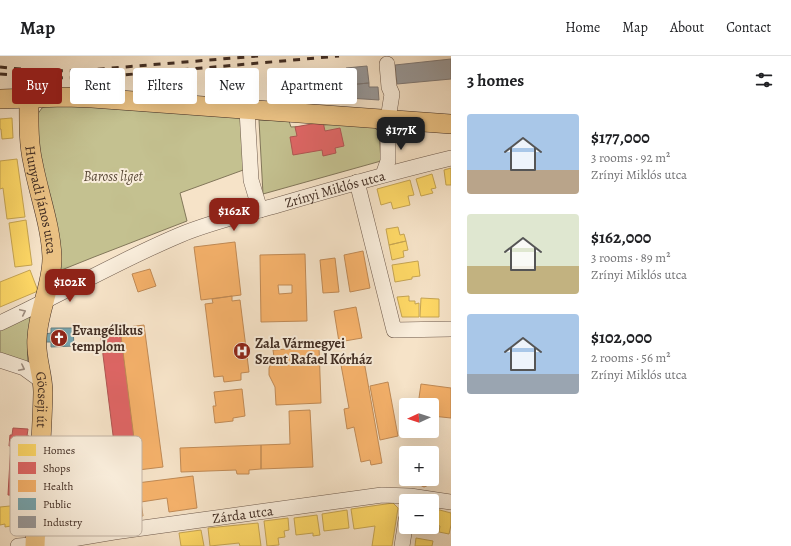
<!DOCTYPE html>
<html lang="en">
<head>
<meta charset="utf-8">
<style>
  :root { --surface:#fff; --page:#f2f2f2; --text:#202124; --muted:#757577; --line:#e0e0e0; --accent:#8f2418 }
  body { margin:0; font-family:Alegreya,serif; background:var(--page); color:var(--text); height:100vh; display:flex; flex-direction:column; font-size:15px; white-space:nowrap }
  * { box-sizing:border-box; margin:0 }
  p { font-size:13px; color:var(--muted) }
  .icon { flex:none; width:22px; height:22px; fill:none; stroke:currentColor; stroke-width:2; stroke-linecap:round; stroke-linejoin:round }
  .map { position:relative; flex:1; overflow:hidden }
  .sheet { display:flex; flex-direction:column; background:var(--surface); width:340px }
  .sheet>* { flex:none }
  .guide { position:absolute; left:12px; top:12px; width:379px; height:36px; display:flex; gap:8px }
  .needle { width:26px; rotate:267deg }
  .buttons { position:absolute; left:399px; top:342px; display:grid; gap:8px }
  .buttons a { display:grid; place-items:center; width:40px; height:40px; border-radius:4px; background:var(--surface); box-shadow:0 4px 16px #0002; font-size:20px }
  .price { position:absolute; translate:-50% -34px; padding:0 9px; border-radius:8px; background:var(--accent); color:#fff; font-size:13px; line-height:26px; filter:drop-shadow(0 1px 2px #0008) }
  .price::after { content:''; position:absolute; left:50%; top:24px; width:12px; height:9px; margin-left:-6px; background:inherit; clip-path:polygon(0 0,100% 0,50% 100%) }
  .price.active { background:#222; color:#fff }
  ul { padding:0; list-style:none }
  li { display:flex; align-items:center; gap:12px; height:100px; padding:0 16px }
  li span { display:grid; place-items:center; flex:none; width:112px; height:80px; border-radius:4px; color:#555 }
  li>.icon { margin-inline-start:auto }
  span .icon { width:48px; height:48px; fill:#fffc; stroke-width:1 }
  li b { font-size:17px }
  h2 { display:flex; justify-content:space-between; align-items:center; height:48px; padding:0 16px; font-size:17px }
  .chip { padding:0 14px; border-radius:4px; background:var(--surface); box-shadow:0 4px 16px #0002; font-size:14px; line-height:36px }
  .chip.active { background:var(--accent); color:#fff }
  header { display:flex; align-items:center; gap:24px; box-sizing:border-box; height:56px; padding:0 20px; background:var(--surface); border-bottom:1px solid var(--line) }
  header strong { font-size:19px }
  nav { display:flex; gap:22px; margin-inline-start:auto; font-size:14px }
  main { display:flex; flex:1; min-height:0 }
  .map>svg:first-child { display:block }
  .green { fill:#c4c190; stroke:#82775a }
  .homes { fill:#ffd966; stroke:#c6a552 }
  .shops { fill:#e06666; stroke:#b05552 }
  .health { fill:#f6b26b; stroke:#c08a55; fill-rule:evenodd }
  .public { fill:#76a5af; stroke:#668185 }
  .industry { fill:#999; stroke:#7f7976 }
  .lines { fill:none; stroke-linecap:round; stroke-linejoin:round }
  .minor-casing { stroke:#6e5a4c; stroke-width:16 }
  .major-casing { stroke:#412d23; stroke-width:20 }
  .minor { stroke:#f9eddb; stroke-width:15 }
  .major { stroke:#ebc284; stroke-width:19 }
  .rail { stroke:#412d23; stroke-width:3; stroke-dasharray:7 7; stroke-linecap:butt }
  .oneway { stroke:#9d8d7f }
  .labels { text-anchor:middle; dominant-baseline:central; stroke-width:4; stroke-linejoin:round; paint-order:stroke }
  .park-label { font-size:14px; font-style:italic; fill:#5b4b39; stroke:#f9eddb }
  .street-label { font-size:14px; fill:#412d23; stroke:#f9eddb }
  .poi-label { font-size:14px; font-weight:bold; fill:#412d23; stroke:#f9eddb; text-anchor:start }
  .key { fill:#f9eddb; stroke:#c2b3a4; stroke-width:1 }
  .key-label { font-size:11px; fill:#412d23 }
</style>
</head>
<body>
<header>
<strong>Map</strong>
<nav><a>Home</a><a>Map</a><a>About</a><a>Contact</a></nav>
</header>
<main>
<div class="map">
<svg width="451" height="490" viewBox="0 0 451 490">
  <rect width="100%" height="100%" fill="#f6e3c8"/>
  <filter id="stains"><feTurbulence type="fractalNoise" baseFrequency=".005" numOctaves="4"/><feColorMatrix values="0 0 0 0 .2 0 0 0 0 .09 0 0 0 0 .02 0 0 0 .5 -.17"/></filter>
  <radialGradient id="worn" r=".72"><stop offset=".6" stop-color="#630" stop-opacity="0"/><stop offset="1" stop-color="#630" stop-opacity=".3"/></radialGradient>
  <path class="green" d="M 50,48 L 244,62 L 246,113 L 180,137 L 187,165 L 94,201 L 59,215 L 37,98 L 37,59 L 42,52 Z
    M 259,64 L 289,65 L 291,71 L 357,67 L 374,71 L 379,76 L 381,105 L 263,138 Z
    M 28,260 L 31,263 C 27,279 27,293 28,309 L 0,299 L 0,274 Z"/>
  <path class="homes" d="M 12,62 L 13,82 L 2,83 L 1,73 L 0,73 L 0,63 Z
    M 17,103 L 25,161 L 7,163 L 3,132 L 0,133 L 0,105 Z
    M 451,112 L 451,129 L 446,129 L 444,114 Z
    M 432,118 L 436,132 L 431,133 L 433,137 L 421,140 L 416,123 Z
    M 410,124 L 414,139 L 408,140 L 410,149 L 393,153 L 391,146 L 381,149 L 377,133 Z
    M 26,164 L 32,209 L 15,211 L 9,167 Z
    M 398,171 L 400,179 L 404,178 L 406,185 L 389,189 L 386,173 Z
    M 406,185 L 408,194 L 403,195 L 404,201 L 392,204 L 389,189 Z
    M 418,205 L 420,220 L 412,221 L 412,223 L 395,226 L 392,209 Z
    M 30,214 L 38,235 L 0,251 L 0,226 Z
    M 409,240 L 409,245 L 415,245 L 415,248 L 419,247 L 419,261 L 402,261 L 397,241 Z
    M 421,242 L 439,243 L 439,261 L 420,261 Z
    M 393,447 L 398,452 L 392,490 L 372,490 L 375,470 L 354,473 L 351,453 Z
    M 20,449 L 21,466 L 11,467 L 11,470 L 5,471 L 5,468 L 0,469 L 0,451 Z
    M 432,452 L 451,457 L 451,469 L 449,478 L 439,476 L 440,470 L 432,468 Z
    M 347,454 L 349,472 L 324,475 L 322,458 Z
    M 317,459 L 320,479 L 313,480 L 313,477 L 296,479 L 294,462 Z
    M 288,462 L 289,474 L 284,475 L 285,481 L 278,482 L 279,489 L 267,490 L 264,465 Z
    M 258,467 L 261,490 L 240,490 L 239,487 L 210,490 L 208,472 Z
    M 201,474 L 204,490 L 181,490 L 179,477 Z
    M 416,482 L 433,485 L 432,490 L 415,490 Z"/>
  <path class="shops" d="M 323,66 L 325,75 L 340,72 L 344,90 L 335,92 L 336,97 L 323,100 L 322,94 L 293,99 L 290,81 L 297,80 L 295,71 Z
    M 120,272 L 135,384 L 114,387 L 100,275 Z
    M 13,372 L 28,373 L 27,380 L 29,380 L 28,391 L 26,391 L 25,405 L 10,404 L 11,390 L 9,390 L 10,379 L 12,379 Z
    M 10,404 L 25,405 L 23,440 L 8,439 Z"/>
  <path class="health" d="M 235,186 L 241,239 L 201,244 L 194,191 Z
    M 363,195 L 370,232 L 350,236 L 344,199 Z
    M 305,198 L 307,265 L 261,266 L 260,199 ZM 278,229 L 292,229 L 292,237 L 279,238 Z
    M 335,202 L 339,236 L 323,237 L 320,204 Z
    M 150,213 L 156,230 L 138,236 L 132,218 Z
    M 232,240 L 232,245 L 240,244 L 249,316 L 241,317 L 241,324 L 224,326 L 223,320 L 214,321 L 205,248 L 213,247 L 212,243 Z
    M 356,251 L 362,282 L 339,286 L 334,255 Z
    M 144,269 L 163,411 L 138,414 L 120,272 Z
    M 319,291 L 321,347 L 276,349 L 275,331 L 269,319 L 269,312 L 274,301 L 273,294 Z
    M 364,305 L 382,407 L 371,409 L 370,404 L 361,406 L 354,371 L 347,373 L 344,353 L 349,352 L 341,309 Z
    M 388,326 L 398,380 L 380,384 L 370,330 Z
    M 421,328 L 451,332 L 451,362 L 432,360 L 432,349 L 418,349 Z
    M 242,333 L 245,360 L 233,362 L 233,365 L 215,367 L 213,350 L 216,350 L 214,336 Z
    M 310,354 L 313,411 L 261,413 L 261,389 L 290,388 L 289,355 Z
    M 261,389 L 261,413 L 249,414 L 249,418 L 237,418 L 236,414 L 181,416 L 180,392 Z
    M 193,420 L 197,452 L 169,456 L 167,442 L 141,446 L 143,460 L 94,466 L 92,449 L 100,448 L 99,440 L 125,437 L 124,425 L 137,423 L 137,427 Z
    M 418,423 L 431,423 L 431,428 L 424,431 L 418,428 Z"/>
  <path class="public" d="M 51,272 L 73,272 L 74,290 L 51,291 L 51,286 L 45,286 L 45,278 L 51,277 Z"/>
  <path class="industry" d="M 451,3 L 451,23 L 397,28 L 395,9 Z
    M 367,10 L 369,27 L 347,29 L 346,12 Z
    M 319,13 L 321,39 L 295,41 L 293,15 Z
    M 369,27 L 369,31 L 378,31 L 379,44 L 334,41 L 333,34 L 347,33 L 347,29 Z"/>
  <g class="lines">
    <defs>
      <g id="minor">
        <path d="M 247,54 L 251,124 L 260,154"/>
        <path d="M 383,119 L 388,105 L 388,63 L 392,38 L 389,31 L 387,8"/>
        <path d="M 357,126 L 394,274 L 451,273"/>
        <path id="s1" d="M 0,267 C 60,239 118,205 180,179 C 211,166 246,158 278,149 C 336,132 393,116 451,102"/>
        <path d="M 0,304 L 24,312 L 42,325"/>
        <path id="s2" d="M 18,490 L 44,488 L 114,476 L 382,439 L 410,440 L 451,446"/>
        <path d="M 402,490 L 406,464"/>
      </g>
      <g id="major">
        <path id="s3" d="M 29,41 C 29,63 28,85 33,107 C 39,139 51,170 52,202 C 52,230 38,255 37,282 C 35,300 43,318 43,336 C 42,387 37,439 35,490"/>
        <path d="M 0,43 L 65,41 L 92,42 L 451,68"/>
      </g>
    </defs>
    <use href="#minor" class="minor-casing"/>
    <use href="#major" class="major-casing"/>
    <use href="#minor" class="minor"/>
    <use href="#major" class="major"/>
    <path class="rail" d="M 0,11 L 30,14 L 76,15 L 258,0
      M 0,18 L 52,22 L 100,21 L 339,0"/>
  </g>
  <defs><path id="oneway-chevron" d="M-2-3.5L2.5 0L-2 3.5" fill="none" stroke-width="1.6" stroke-linecap="round" stroke-linejoin="round"/></defs>
  <g class="oneway">
    <use href="#oneway-chevron" transform="translate(23 256) rotate(-25)"/>
    <use href="#oneway-chevron" transform="translate(22 312) rotate(27)"/>
  </g>
  <defs>
    <symbol id="church-disc" viewBox="-11 -11 22 22"><circle r="9.5" fill="#8f2418" stroke="#f9eddb"/><path d="M-1.2-6h2.4v3.5h3.3v2.4h-3.3V6h-2.4V-.1h-3.3v-2.4h3.3Z" fill="#fff"/></symbol>
    <symbol id="hospital-disc" viewBox="-11 -11 22 22"><circle r="9.5" fill="#8f2418" stroke="#f9eddb"/><path d="M-5-5h3v3.5h4V-5h3V5h-3V1.5h-4V5h-3Z" fill="#fff"/></symbol>
  </defs>
  <g fill-rule="evenodd">
    <use href="#church-disc" x="49" y="272" width="20" height="20"/>
    <use href="#hospital-disc" x="232" y="285" width="20" height="20"/>
  </g>
  <g class="labels">
    <g class="park-label">
      <text x="113" y="120">Baross liget</text>
    </g>
    <g class="street-label">
      <text stroke="none"><textPath href="#s1" startOffset="362">Zrínyi Miklós utca</textPath></text>
      <text stroke="none"><textPath href="#s3" startOffset="104">Hunyadi János utca</textPath></text>
      <text stroke="none"><textPath href="#s3" startOffset="307">Göcseji út</textPath></text>
      <text stroke="none"><textPath href="#s2" startOffset="227">Zárda utca</textPath></text>
    </g>
    <g class="poi-label">
      <text x="72" y="274">Evangélikus<tspan x="72" dy="16">templom</tspan></text>
      <text x="255" y="287">Zala Vármegyei<tspan x="255" dy="16">Szent Rafael Kórház</tspan></text>
    </g>
  </g>
  <rect x="10" y="380" width="132" height="100" rx="6" class="key"/>
  <rect x="18" y="388" width="18" height="12" fill="#ffd966"/>
  <rect x="18" y="406" width="18" height="12" fill="#e06666"/>
  <rect x="18" y="424" width="18" height="12" fill="#f6b26b"/>
  <rect x="18" y="442" width="18" height="12" fill="#76a5af"/>
  <rect x="18" y="460" width="18" height="12" fill="#999"/>
  <g class="key-label">
    <text x="43" y="398">Homes</text>
    <text x="43" y="416">Shops</text>
    <text x="43" y="434">Health</text>
    <text x="43" y="452">Public</text>
    <text x="43" y="470">Industry</text>
  </g>
  <rect width="100%" height="100%" filter="url(#stains)"/>
  <rect width="100%" height="100%" fill="url(#worn)"/>
</svg>
<div class="buttons">
<a><svg class="needle" viewBox="-14 -14 28 28"><path d="M0-13l5 13h-10z" fill="#e53935"/><path d="M0 13l5-13h-10z" fill="#757577"/></svg></a>
<a>+</a>
<a>−</a>
</div>
<b class="price active" style="left:401px;top:95px">$177K</b>
<b class="price" style="left:234px;top:176px">$162K</b>
<b class="price" style="left:70px;top:247px">$102K</b>
<div class="guide">
<a class="chip active">Buy</a>
<a class="chip">Rent</a>
<a class="chip">Filters</a>
<a class="chip">New</a>
<a class="chip">Apartment</a>
</div>
</div>
<section class="sheet">
<h2>3 homes<svg class="icon" aria-label="filters" viewBox="0 0 24 24"><path d="M4 7h16M4 17h16"/><circle cx="9" cy="7" r="2"/><circle cx="15" cy="17" r="2"/></svg></h2>
<ul>
<li><span style="background:linear-gradient(#a9c7e8 70%,#b9a48a 0)"><svg class="icon" aria-label="home" viewBox="0 0 24 24"><path d="M3 11l9-7 9 7M6 9v11h12V9"/></svg></span><div><b>$177,000</b><p>3 rooms · 92 m²</p><p>Zrínyi Miklós utca</p></div></li>
<li><span style="background:linear-gradient(#dfe7d0 65%,#c2b280 0)"><svg class="icon" aria-label="home" viewBox="0 0 24 24"><path d="M3 11l9-7 9 7M6 9v11h12V9"/></svg></span><div><b>$162,000</b><p>3 rooms · 89 m²</p><p>Zrínyi Miklós utca</p></div></li>
<li><span style="background:linear-gradient(#a9c7e8 75%,#9aa5b1 0)"><svg class="icon" aria-label="home" viewBox="0 0 24 24"><path d="M3 11l9-7 9 7M6 9v11h12V9"/></svg></span><div><b>$102,000</b><p>2 rooms · 56 m²</p><p>Zrínyi Miklós utca</p></div></li>
</ul>
</section>
</main>
</body>
</html>
